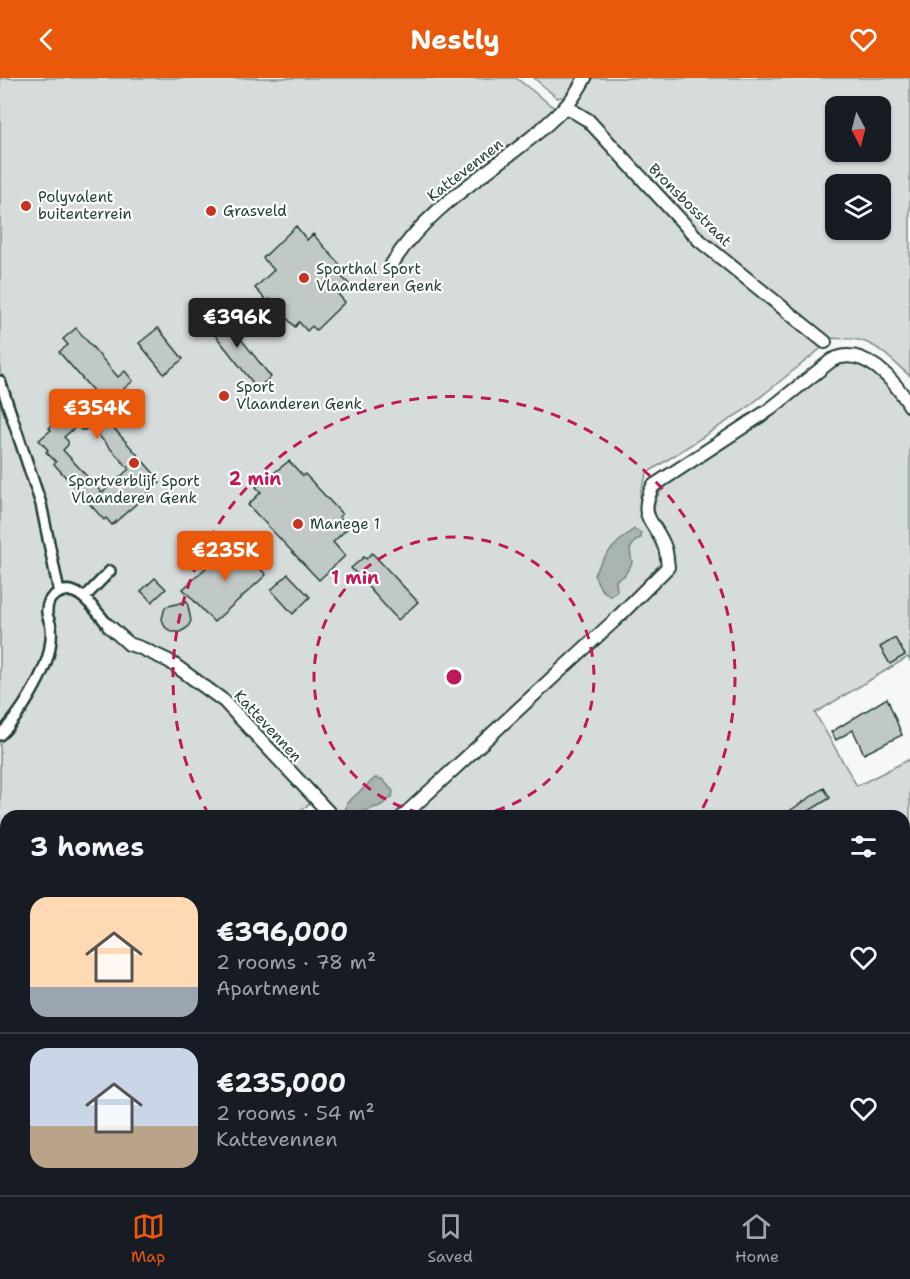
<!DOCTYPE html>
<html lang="en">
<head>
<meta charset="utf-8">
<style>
  :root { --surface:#171b24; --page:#242831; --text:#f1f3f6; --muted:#9ea1a6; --line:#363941; --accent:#ea580c }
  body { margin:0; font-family:"Shantell Sans",sans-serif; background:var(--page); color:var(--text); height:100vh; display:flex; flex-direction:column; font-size:22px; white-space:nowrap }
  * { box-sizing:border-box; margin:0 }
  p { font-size:20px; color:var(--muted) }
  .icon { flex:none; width:33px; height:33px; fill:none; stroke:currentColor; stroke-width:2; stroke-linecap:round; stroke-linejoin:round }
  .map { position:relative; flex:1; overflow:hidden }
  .side { position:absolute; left:0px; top:732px; width:910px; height:386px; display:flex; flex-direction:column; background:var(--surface); border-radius:18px 18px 0 0; box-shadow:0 2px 4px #0004 }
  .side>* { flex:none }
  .needle { width:39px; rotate:173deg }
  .tools { position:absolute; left:825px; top:18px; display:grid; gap:12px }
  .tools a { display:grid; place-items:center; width:66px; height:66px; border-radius:12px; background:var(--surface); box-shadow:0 2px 4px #0004; font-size:30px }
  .price { position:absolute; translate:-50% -51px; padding:0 14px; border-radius:6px; background:var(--accent); color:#fff; font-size:20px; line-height:39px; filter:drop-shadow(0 2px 3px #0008) }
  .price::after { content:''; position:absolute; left:50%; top:36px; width:18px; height:14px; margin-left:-9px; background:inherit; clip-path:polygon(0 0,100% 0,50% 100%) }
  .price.active { background:#222; color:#fff }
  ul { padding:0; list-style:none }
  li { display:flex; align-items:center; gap:18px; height:150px; padding:0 30px }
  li+li { border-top:2px solid var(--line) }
  li span { display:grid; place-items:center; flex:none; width:168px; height:120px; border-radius:18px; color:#555 }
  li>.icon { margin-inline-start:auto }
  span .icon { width:72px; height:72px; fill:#fffc; stroke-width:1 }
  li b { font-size:26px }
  h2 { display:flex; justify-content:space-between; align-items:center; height:72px; padding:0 30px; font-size:26px }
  header { display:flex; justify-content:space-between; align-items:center; height:78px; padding:0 30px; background:var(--accent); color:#fff; font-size:27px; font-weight:700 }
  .tab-bar { display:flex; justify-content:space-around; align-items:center; height:84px; border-top:2px solid var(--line); background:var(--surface); font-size:16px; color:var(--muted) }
  .tab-bar a { display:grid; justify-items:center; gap:3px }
  .tab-bar .active { color:var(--accent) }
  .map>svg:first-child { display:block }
  .green { fill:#d6dcdb; stroke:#7a8c88; stroke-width:1.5; fill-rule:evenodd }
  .water { fill:#aab5b1; stroke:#72857f; stroke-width:1.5 }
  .building { fill:#c0c9c6; stroke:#1f3d34; stroke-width:1.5; fill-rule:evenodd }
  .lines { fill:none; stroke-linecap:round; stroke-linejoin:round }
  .pedestrian-casing { stroke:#1f3d34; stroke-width:14 }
  .minor-casing { stroke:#1f3d34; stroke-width:16 }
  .pedestrian { stroke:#fff; stroke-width:9 }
  .minor { stroke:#fff; stroke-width:12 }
  .ring { fill:none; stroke:#c2185b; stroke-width:3; stroke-dasharray:10 8 }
  .poi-dot { fill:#c8321e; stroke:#fff; stroke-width:2 }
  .labels { text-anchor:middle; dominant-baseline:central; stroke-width:4.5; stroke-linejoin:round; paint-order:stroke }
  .street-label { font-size:15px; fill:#1f3d34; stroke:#fff }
  .poi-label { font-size:15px; fill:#1f3d34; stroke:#fff; text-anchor:start }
  .centre { fill:#c2185b; stroke:#fff; stroke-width:3 }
  .ring-label { font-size:18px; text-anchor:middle; font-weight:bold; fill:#c2185b; stroke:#fff; stroke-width:4.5; stroke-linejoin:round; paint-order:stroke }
</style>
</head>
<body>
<header><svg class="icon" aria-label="back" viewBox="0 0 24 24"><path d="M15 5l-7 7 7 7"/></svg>Nestly<svg class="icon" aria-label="heart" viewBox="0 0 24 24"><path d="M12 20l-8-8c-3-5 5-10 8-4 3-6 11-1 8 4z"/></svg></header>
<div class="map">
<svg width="910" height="1117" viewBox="0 0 910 1117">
  <rect width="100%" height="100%" fill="#f6f7f7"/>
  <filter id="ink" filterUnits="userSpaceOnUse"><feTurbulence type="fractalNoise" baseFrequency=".0167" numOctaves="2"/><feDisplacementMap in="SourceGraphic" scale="12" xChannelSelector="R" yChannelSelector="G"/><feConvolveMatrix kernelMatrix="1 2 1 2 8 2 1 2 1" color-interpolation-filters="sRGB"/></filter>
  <g filter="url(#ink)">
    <path class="green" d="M 0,0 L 516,0 L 556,31 L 436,125 L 391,175 L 397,183 L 428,147 L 566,33 L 587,46 L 654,116 L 824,268 L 743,333 L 647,395 L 640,415 L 640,437 L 655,437 C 652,425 658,415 666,407 C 715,375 763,343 810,307 C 820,299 831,285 844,284 C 871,282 898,314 910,336 L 910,583 L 908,579 L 815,635 L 857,708 L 910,681 L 910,917 L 905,922 L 904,738 L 339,738 L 286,681 L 312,725 L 290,738 L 6,738 L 6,1112 L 904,1112 L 905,1106 L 910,1107 L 910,1117 L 0,1117 Z
      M 534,0 L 579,0 L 567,18 L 557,20 Z
      M 593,0 L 910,0 L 910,298 C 894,285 879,266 858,262 C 847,259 836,262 824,259 L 713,168 L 669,123 L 640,88 L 578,31 L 576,22 ZM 836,28 L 880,28 L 880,74 L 836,74 ZM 836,106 L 880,106 L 880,152 L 836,152 Z
      M 904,936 L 910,942 L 910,1094 L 904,1092 Z"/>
    <path class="water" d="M 634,451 L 641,455 L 641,460 L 636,462 L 630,471 L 632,485 L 624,498 L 616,502 L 617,513 L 610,518 L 601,511 L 594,497 C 602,478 618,463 634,451 Z
      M 375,700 L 382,701 L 393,713 L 392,719 L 380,728 L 350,737 L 345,734 L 347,725 Z"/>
    <path class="building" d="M 296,148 L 307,162 L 313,156 L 342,189 L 337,194 L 349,206 L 338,216 L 345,224 L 316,252 L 312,248 L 307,253 L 299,244 L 295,249 L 270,221 L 267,223 L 255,210 L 274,192 L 263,180 Z
      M 218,232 L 271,299 L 257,310 L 204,243 Z
      M 76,250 L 118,299 L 125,293 L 133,303 L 115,318 L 112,315 L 96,330 L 157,399 L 155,400 L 160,405 L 112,447 L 106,440 L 104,442 L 54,386 L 56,384 L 46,374 L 48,372 L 39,362 L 51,352 L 49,350 L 71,331 L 73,333 L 94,314 L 59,274 L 68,267 L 63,261 ZM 78,347 L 81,352 L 85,352 L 90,348 L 129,391 L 102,415 L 63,372 L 68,367 L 68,363 L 64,359 Z
      M 158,250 L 183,281 L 164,296 L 139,265 Z
      M 289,383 L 303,398 L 305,396 L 342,436 L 339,439 L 349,449 L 333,464 L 345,478 L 319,502 L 248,427 L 261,414 L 256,409 Z
      M 235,463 L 266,497 L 214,544 L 183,511 Z
      M 372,475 L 418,524 L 398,542 L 351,490 L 364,479 L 366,481 Z
      M 288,496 L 310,519 L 293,536 L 271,512 Z
      M 155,500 L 166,511 L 152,524 L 141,513 Z
      M 187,523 L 191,543 L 187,550 L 180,554 L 172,554 L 165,549 L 162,541 L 165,529 Z
      M 895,560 L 905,577 L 890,586 L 880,569 Z
      M 887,620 L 902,657 L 864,676 L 853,652 L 836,662 L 831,654 Z
      M 824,710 L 830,720 L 801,738 L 782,738 Z"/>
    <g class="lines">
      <defs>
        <path id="pedestrian" d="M 0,303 L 41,426 L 59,514
          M 84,520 L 110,493
          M 0,657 C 20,638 46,595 50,569 C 51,563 52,556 51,550 C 51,544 46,539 47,532 C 47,526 50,520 55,517 C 77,501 96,534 109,548"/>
        <path id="minor" d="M 566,29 L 588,42 L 699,162 L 825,264
          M 392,186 C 434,118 510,86 564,30 C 573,22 579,10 585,0
          M 109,548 L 129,566 L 141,570 L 169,583 L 224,623 L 332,738
          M 403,738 L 615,542 L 668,489 C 667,483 667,475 665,470 C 656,443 636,441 653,408 L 769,332 L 832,282 C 864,266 895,303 910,328
          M 904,1098 L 910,1099"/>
      </defs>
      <use href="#pedestrian" class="pedestrian-casing"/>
      <use href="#minor" class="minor-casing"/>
      <use href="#pedestrian" class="pedestrian"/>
      <use href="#minor" class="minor"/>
    </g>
  </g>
  <g class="ring">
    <path d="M437 738A140 140 0 1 1 471 738"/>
    <path d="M209 737A281 281 0 1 1 699 737"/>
  </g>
  <g class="poi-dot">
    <circle cx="26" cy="128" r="6"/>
    <circle cx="211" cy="133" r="6"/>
    <circle cx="304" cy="200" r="6"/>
    <circle cx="224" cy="318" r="6"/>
    <circle cx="134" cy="385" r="6"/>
    <circle cx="298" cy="446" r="6"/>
  </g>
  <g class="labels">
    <g class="street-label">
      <text transform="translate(465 92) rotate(-38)">Kattevennen</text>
      <text transform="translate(690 127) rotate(45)">Bronsbosstraat</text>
      <text transform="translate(268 648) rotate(47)">Kattevennen</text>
    </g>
    <g class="poi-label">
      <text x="38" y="119">Polyvalent<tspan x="38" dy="17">buitenterrein</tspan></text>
      <text x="223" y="133">Grasveld</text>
      <text x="316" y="191">Sporthal Sport<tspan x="316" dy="17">Vlaanderen Genk</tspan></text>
      <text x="236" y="309">Sport<tspan x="236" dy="17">Vlaanderen Genk</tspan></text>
      <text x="134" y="403" text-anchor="middle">Sportverblijf Sport<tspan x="134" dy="17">Vlaanderen Genk</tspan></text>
      <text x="310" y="446">Manege 1</text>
    </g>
  </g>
  <circle cx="454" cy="599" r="9" class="centre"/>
  <g class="ring-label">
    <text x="255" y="407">2 min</text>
    <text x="355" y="506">1 min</text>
  </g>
</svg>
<div class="tools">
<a><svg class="needle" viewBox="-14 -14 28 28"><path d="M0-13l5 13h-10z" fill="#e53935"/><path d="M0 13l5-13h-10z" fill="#9ea1a6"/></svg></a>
<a><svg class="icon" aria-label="layers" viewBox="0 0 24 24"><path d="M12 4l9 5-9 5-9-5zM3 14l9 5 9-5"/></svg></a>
</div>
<b class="price active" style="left:237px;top:271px">€396K</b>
<b class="price" style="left:97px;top:362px">€354K</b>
<b class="price" style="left:225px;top:504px">€235K</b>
<section class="side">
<h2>3 homes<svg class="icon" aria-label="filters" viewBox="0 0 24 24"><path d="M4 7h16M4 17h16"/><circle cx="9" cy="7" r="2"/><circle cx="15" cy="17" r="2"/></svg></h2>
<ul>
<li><span style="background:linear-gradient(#ffd9b3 75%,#9aa5b1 0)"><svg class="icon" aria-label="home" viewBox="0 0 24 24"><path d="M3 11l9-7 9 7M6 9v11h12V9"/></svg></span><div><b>€396,000</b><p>2 rooms · 78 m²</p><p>Apartment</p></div><svg class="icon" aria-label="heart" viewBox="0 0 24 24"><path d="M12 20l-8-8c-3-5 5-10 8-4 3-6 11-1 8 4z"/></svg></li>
<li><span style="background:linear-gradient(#c9d6e8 65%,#b9a48a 0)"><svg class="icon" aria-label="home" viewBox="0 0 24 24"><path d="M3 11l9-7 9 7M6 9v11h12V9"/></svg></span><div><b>€235,000</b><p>2 rooms · 54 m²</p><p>Kattevennen</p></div><svg class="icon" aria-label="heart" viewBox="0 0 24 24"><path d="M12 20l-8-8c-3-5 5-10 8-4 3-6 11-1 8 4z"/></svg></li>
</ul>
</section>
</div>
<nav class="tab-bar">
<a class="active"><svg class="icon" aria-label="map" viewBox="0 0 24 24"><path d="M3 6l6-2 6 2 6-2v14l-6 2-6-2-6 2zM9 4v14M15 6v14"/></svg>Map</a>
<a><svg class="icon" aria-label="saved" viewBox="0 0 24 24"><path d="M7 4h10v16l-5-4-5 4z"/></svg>Saved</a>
<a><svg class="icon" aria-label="home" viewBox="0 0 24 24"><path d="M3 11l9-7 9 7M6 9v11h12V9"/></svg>Home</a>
</nav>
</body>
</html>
